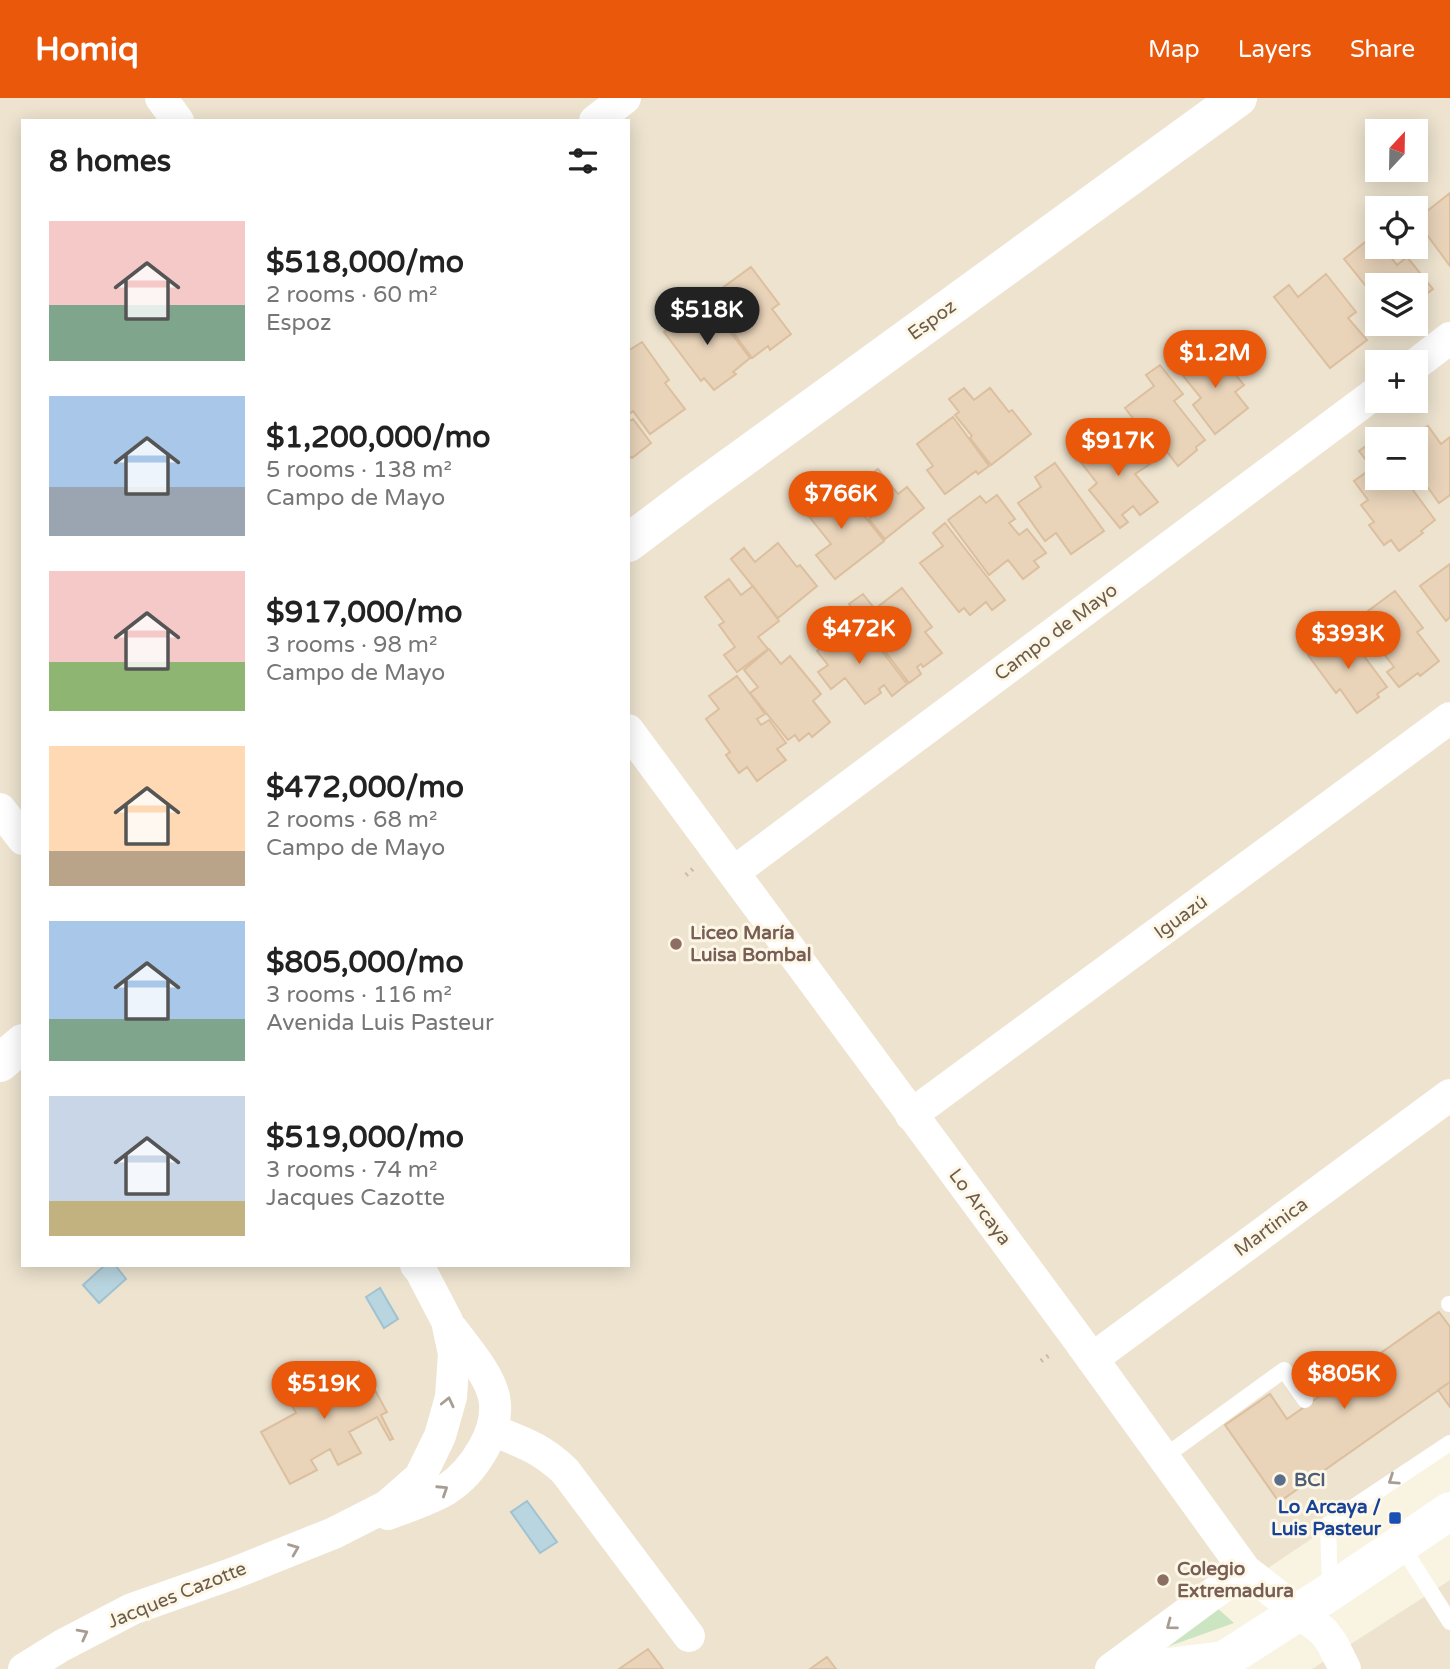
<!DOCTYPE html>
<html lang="en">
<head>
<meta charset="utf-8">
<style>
  :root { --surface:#fff; --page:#f2f2f2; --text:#222; --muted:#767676; --accent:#ea580c }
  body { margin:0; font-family:"Varela Round",sans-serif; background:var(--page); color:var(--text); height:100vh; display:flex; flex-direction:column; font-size:26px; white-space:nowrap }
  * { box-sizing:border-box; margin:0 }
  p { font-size:23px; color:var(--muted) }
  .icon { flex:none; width:38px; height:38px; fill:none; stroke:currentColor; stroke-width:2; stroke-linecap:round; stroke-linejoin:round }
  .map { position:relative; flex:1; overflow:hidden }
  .sheet { position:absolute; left:21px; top:21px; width:609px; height:1148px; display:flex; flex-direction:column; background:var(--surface); border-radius:0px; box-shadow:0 4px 18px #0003 }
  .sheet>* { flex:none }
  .needle { width:46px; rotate:22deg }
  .tools { position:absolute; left:1365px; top:21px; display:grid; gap:14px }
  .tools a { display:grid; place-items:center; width:63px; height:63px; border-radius:0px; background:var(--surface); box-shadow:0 4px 18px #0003; font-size:35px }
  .price { position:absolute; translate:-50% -60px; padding:0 16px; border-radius:24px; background:var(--accent); color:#fff; font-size:23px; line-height:46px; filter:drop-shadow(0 2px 4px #0008) }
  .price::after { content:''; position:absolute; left:50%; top:42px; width:21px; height:16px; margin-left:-10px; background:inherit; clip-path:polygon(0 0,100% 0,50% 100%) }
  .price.on { background:#222; color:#fff }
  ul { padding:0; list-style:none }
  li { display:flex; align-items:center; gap:21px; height:175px; padding:0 28px }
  li span { display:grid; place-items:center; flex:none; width:196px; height:140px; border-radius:0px; color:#555 }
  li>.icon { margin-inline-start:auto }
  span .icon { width:84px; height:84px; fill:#fffc; stroke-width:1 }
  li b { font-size:30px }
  h2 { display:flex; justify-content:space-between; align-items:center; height:84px; padding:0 28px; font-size:30px }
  header { display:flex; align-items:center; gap:42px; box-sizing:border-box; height:98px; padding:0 35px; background:var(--accent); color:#fff }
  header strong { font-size:33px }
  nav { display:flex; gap:38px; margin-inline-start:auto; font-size:24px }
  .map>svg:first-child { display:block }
  .residential { fill:#ede3cf; fill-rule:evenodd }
  .green { fill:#cbe5c2 }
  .water { fill:#b8d5e0; stroke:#a0c2d1; stroke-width:2 }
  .building { fill:#e9d4ba; stroke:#dcbf9e; stroke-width:2 }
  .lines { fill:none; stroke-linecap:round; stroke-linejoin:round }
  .path { stroke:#d0b9a0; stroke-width:4.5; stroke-dasharray:2 5; stroke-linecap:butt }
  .service { stroke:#fff; stroke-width:16 }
  .minor { stroke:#fff; stroke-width:32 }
  .tertiary { stroke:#fff; stroke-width:38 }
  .secondary { stroke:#fff; stroke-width:38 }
  .oneway { stroke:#a89d93 }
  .education-dot { fill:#8d6e63; stroke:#fdf7e7; stroke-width:2.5 }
  .service-dot { fill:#5c6f8a; stroke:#fdf7e7; stroke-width:2.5 }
  .transit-dot { fill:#1a4fb4; stroke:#fdf7e7; stroke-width:2.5 }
  .labels { text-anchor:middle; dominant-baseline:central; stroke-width:6; stroke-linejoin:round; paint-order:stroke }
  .street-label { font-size:19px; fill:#6e5c4b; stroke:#fdf7e7 }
  .education-label { font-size:19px; font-weight:bold; fill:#785e54; stroke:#fdf7e7; text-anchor:start }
  .service-label { font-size:19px; font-weight:bold; fill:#4e5e75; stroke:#fdf7e7; text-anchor:start }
  .transit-label { font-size:19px; font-weight:bold; fill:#164399; stroke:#fdf7e7; text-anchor:end }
</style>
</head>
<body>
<header>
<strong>Homiq</strong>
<nav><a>Map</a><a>Layers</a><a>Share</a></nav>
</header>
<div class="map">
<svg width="1450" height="1571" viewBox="0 0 1450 1571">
  <rect width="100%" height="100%" fill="#f9f3e1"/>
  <path class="residential" d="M 0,0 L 1450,0 L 1450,1347 L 1119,1571 L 0,1571 ZM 23,23 L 628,23 L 628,1167 L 23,1167 ZM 1377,33 L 1416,33 L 1416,72 L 1377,72 ZM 1377,110 L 1416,110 L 1416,149 L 1377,149 ZM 1377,187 L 1416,187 L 1416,226 L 1377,226 ZM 1377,264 L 1416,264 L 1416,303 L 1377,303 ZM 1377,341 L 1416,341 L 1416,380 L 1377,380 Z
    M 1450,1482 L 1450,1571 L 1312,1571 L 1424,1499 Z"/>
  <path class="green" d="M 1216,1509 L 1234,1525 L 1150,1555 Z"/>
  <path class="water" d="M 105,1167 L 115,1167 L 126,1181 L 99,1205 L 83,1187 Z
    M 380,1190 L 398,1221 L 384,1230 L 366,1199 Z
    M 527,1403 L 557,1444 L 540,1455 L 511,1414 Z"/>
  <path class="building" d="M 1450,95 L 1450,168 L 1416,122 Z
    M 1374,137 L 1377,142 L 1377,149 L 1383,149 L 1397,167 L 1407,159 L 1433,191 L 1416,204 L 1416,187 L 1377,187 L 1377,202 L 1344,161 Z
    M 751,169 L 779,206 L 772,211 L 791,236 L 770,252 L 768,248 L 752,260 L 730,230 L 735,227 L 730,220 L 724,225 L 706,202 Z
    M 1326,176 L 1356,214 L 1348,220 L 1367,242 L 1330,270 L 1274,199 L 1289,187 L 1298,199 Z
    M 704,204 L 718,223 L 713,228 L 719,235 L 727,230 L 750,260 L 733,274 L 736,276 L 714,292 L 704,280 L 701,283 L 664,234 Z
    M 642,244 L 669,282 L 665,285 L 685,311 L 650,336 L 633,313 L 628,317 L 628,253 Z
    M 1213,249 L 1244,287 L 1235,294 L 1248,310 L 1215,336 L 1193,307 L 1201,300 L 1180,274 Z
    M 1160,267 L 1183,296 L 1174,303 L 1205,342 L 1196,349 L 1197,352 L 1178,368 L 1161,346 L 1156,350 L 1151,344 L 1141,352 L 1125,331 L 1135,323 L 1125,310 L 1154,288 L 1146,277 Z
    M 964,290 L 974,302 L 990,290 L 1009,314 L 1012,312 L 1031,336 L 991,367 L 970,340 L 972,338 L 955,317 L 959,314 L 949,301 Z
    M 953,319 L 989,368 L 978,376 L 976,373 L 945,396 L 927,372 L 933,368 L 917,346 Z
    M 633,321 L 651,345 L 632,360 L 628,357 L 628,324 Z
    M 1428,328 L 1441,346 L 1450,339 L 1450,397 L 1439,405 L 1419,377 L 1416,379 L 1416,341 L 1409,341 Z
    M 1114,335 L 1121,344 L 1128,338 L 1150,366 L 1135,376 L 1158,404 L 1140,417 L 1133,408 L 1122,417 L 1128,424 L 1120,430 L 1089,392 L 1097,385 L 1079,362 Z
    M 1375,342 L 1377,345 L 1377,380 L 1404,380 L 1435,422 L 1421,433 L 1423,435 L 1399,453 L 1391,442 L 1384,447 L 1369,427 L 1374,424 L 1361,407 L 1368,402 L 1354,383 L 1372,370 L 1359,353 Z
    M 1055,365 L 1104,433 L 1071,456 L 1056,435 L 1045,443 L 1018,405 L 1041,389 L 1035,379 Z
    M 878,371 L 898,396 L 907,389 L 924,410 L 885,441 L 869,421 L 878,413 L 857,388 Z
    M 825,387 L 841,406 L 849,399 L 884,443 L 835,481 L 816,457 L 831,446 L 800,407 Z
    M 997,397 L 1015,421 L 1009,425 L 1019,437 L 1027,431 L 1046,455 L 1034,463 L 1039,469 L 1023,481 L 1008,462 L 989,477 L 948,422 L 980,398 L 986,405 Z
    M 945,425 L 1005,502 L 992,512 L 986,504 L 970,517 L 964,510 L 959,514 L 920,465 L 943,448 L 933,435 Z
    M 778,445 L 797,469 L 800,467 L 817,488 L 778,520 L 731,461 L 744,450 L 755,464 Z
    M 1450,466 L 1450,519 L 1446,523 L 1420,488 Z
    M 729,481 L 741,497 L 753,488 L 779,523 L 758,539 L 768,551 L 737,574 L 724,557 L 735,549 L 719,527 L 724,524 L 705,499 Z
    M 902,490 L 932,529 L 925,534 L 942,555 L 923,569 L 921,566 L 917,569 L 921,576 L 909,585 L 849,506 L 863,496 L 875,511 Z
    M 1395,493 L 1423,530 L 1417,534 L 1439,563 L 1420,578 L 1418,575 L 1399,589 L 1387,574 L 1394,569 L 1384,556 L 1387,553 L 1360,519 Z
    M 851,527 L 870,553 L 878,548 L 907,586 L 892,598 L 884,587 L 879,591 L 881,595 L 865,606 L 845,580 L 831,591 L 818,574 L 828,567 L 817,553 Z
    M 1344,531 L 1387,589 L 1377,596 L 1379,599 L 1357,615 L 1340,591 L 1336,595 L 1308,557 Z
    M 769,551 L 781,566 L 790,558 L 821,596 L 813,603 L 830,624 L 812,639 L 809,635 L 799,643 L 795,637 L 788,642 L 750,595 L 758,589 L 744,572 Z
    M 737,578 L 765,616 L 757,621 L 761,627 L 769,622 L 786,645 L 777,651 L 786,662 L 757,683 L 747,669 L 739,675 L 726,657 L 730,654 L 706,621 L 719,611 L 709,598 Z
    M 1439,1214 L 1450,1229 L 1450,1284 L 1279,1404 L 1225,1327 L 1270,1296 L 1287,1321 Z
    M 359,1263 L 387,1314 L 381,1317 L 393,1341 L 390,1342 L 377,1319 L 349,1334 L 361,1355 L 338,1367 L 330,1351 L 311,1362 L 317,1372 L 290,1386 L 261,1334 L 296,1315 L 285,1295 L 323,1275 L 326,1280 Z
    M 1450,1284 L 1450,1309 L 1438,1292 Z
    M 648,1551 L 663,1571 L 619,1571 Z
    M 827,1559 L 836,1571 L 810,1571 Z"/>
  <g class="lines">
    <path class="path" d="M 686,777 L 694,770
      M 1041,1263 L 1052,1255"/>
    <path class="service" d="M 1449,1206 L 1450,1206
      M 1164,1359 L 1284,1272 L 1305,1302
      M 1401,1447 L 1450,1524
      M 1330,1490 L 1328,1426 L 1450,1345"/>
    <path class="minor" d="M 161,0 L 178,23
      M 595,23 L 625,0
      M 1416,266 L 1450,240
      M 628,632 L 1075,1237 L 1245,1472 L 1323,1533 L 1332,1545 L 1345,1571
      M 0,711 L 23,741
      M 734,774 L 1377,294
      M 911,1017 L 1450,620
      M 1092,1261 L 1450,997
      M 492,1332 C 522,1344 541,1350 565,1373 L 689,1538
      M 388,1416 C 408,1408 429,1402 447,1391 C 474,1373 501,1332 494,1299 C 489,1276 466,1250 452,1231
      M 24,1571 L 61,1548 L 132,1511 L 234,1475 L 334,1435 L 387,1408 L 420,1379 L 440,1338 L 451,1299 L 454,1256 L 447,1223 L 421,1173 L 416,1167
      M 1111,1571 L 1245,1472"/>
    <path class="tertiary" d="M 628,445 L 693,396 L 1238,0
      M 0,965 L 23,945"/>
    <path class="secondary" d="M 1152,1571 L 1224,1562
      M 1210,1571 L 1330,1494 L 1450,1413"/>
  </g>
  <defs><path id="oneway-chevron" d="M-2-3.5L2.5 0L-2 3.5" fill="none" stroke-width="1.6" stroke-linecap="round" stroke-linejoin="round" transform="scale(1.75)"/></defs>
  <g class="oneway">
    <use href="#oneway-chevron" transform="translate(448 1304) rotate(-77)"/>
    <use href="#oneway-chevron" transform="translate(1393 1382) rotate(146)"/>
    <use href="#oneway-chevron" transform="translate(443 1392) rotate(-33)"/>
    <use href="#oneway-chevron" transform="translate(294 1451) rotate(-22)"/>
    <use href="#oneway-chevron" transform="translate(1171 1527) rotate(143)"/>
    <use href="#oneway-chevron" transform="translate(83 1536) rotate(-28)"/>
  </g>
  <g class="education-dot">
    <circle cx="676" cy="846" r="7"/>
    <circle cx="1163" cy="1482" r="7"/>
  </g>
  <circle class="service-dot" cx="1280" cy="1382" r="7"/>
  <rect class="transit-dot" x="1388" y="1413" width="14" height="14" rx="3.5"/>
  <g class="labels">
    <g class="street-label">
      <text transform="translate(932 222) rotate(-36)">Espoz</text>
      <text transform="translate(1056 534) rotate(-37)">Campo de Mayo</text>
      <text transform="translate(1181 819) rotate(-36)">Iguazú</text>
      <text transform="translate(980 1109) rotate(53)">Lo Arcaya</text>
      <text transform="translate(1271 1129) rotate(-36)">Martinica</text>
      <text transform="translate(177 1497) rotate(-22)">Jacques Cazotte</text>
    </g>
    <g class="education-label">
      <text x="690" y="835">Liceo María<tspan x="690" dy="22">Luisa Bombal</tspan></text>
      <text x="1177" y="1471">Colegio<tspan x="1177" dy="22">Extremadura</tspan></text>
    </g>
    <g class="service-label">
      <text x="1294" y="1382">BCI</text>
    </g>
    <g class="transit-label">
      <text x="1381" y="1409">Lo Arcaya /<tspan x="1381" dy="22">Luis Pasteur</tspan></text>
    </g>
  </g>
</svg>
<div class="tools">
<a><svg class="needle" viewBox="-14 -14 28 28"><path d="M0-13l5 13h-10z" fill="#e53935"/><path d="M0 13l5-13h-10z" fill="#767676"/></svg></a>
<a><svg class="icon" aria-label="locate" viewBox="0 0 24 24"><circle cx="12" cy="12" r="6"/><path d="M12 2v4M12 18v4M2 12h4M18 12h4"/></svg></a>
<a><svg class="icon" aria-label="layers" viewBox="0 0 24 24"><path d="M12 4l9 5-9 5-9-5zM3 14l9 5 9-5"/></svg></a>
<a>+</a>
<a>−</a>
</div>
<b class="price on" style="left:707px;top:249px">$518K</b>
<b class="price" style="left:1215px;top:292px">$1.2M</b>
<b class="price" style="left:1118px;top:380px">$917K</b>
<b class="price" style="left:841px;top:433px">$766K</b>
<b class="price" style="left:859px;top:568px">$472K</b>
<b class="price" style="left:1348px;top:573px">$393K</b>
<b class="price" style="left:1344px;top:1313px">$805K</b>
<b class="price" style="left:324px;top:1323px">$519K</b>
<section class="sheet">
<h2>8 homes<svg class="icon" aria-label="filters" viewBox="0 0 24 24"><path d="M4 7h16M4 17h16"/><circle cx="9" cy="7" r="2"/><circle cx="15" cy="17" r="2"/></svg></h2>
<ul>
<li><span style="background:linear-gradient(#f6c9c9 60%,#7fa58c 0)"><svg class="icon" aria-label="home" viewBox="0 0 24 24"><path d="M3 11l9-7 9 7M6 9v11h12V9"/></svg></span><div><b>$518,000/mo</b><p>2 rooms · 60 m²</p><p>Espoz</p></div></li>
<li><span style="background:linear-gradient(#a9c7e8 65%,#9aa5b1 0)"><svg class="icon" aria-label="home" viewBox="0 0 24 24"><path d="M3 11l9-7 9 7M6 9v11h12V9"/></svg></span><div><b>$1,200,000/mo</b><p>5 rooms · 138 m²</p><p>Campo de Mayo</p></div></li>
<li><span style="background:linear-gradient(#f6c9c9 65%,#8fb573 0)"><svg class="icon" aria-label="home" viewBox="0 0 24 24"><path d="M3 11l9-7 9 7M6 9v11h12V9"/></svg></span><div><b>$917,000/mo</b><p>3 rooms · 98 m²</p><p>Campo de Mayo</p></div></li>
<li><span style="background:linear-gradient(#ffd9b3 75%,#b9a48a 0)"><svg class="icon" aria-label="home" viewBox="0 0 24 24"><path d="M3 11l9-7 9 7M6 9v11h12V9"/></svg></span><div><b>$472,000/mo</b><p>2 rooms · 68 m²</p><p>Campo de Mayo</p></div></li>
<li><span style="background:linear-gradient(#a9c7e8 70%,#7fa58c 0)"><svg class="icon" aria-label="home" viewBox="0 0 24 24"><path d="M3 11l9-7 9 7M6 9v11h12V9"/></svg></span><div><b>$805,000/mo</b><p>3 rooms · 116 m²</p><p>Avenida Luis Pasteur</p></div></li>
<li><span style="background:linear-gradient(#c9d6e8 75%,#c2b280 0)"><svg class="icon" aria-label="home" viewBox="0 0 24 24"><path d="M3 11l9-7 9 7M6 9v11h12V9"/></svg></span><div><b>$519,000/mo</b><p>3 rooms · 74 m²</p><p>Jacques Cazotte</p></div></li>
</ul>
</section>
</div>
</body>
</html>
